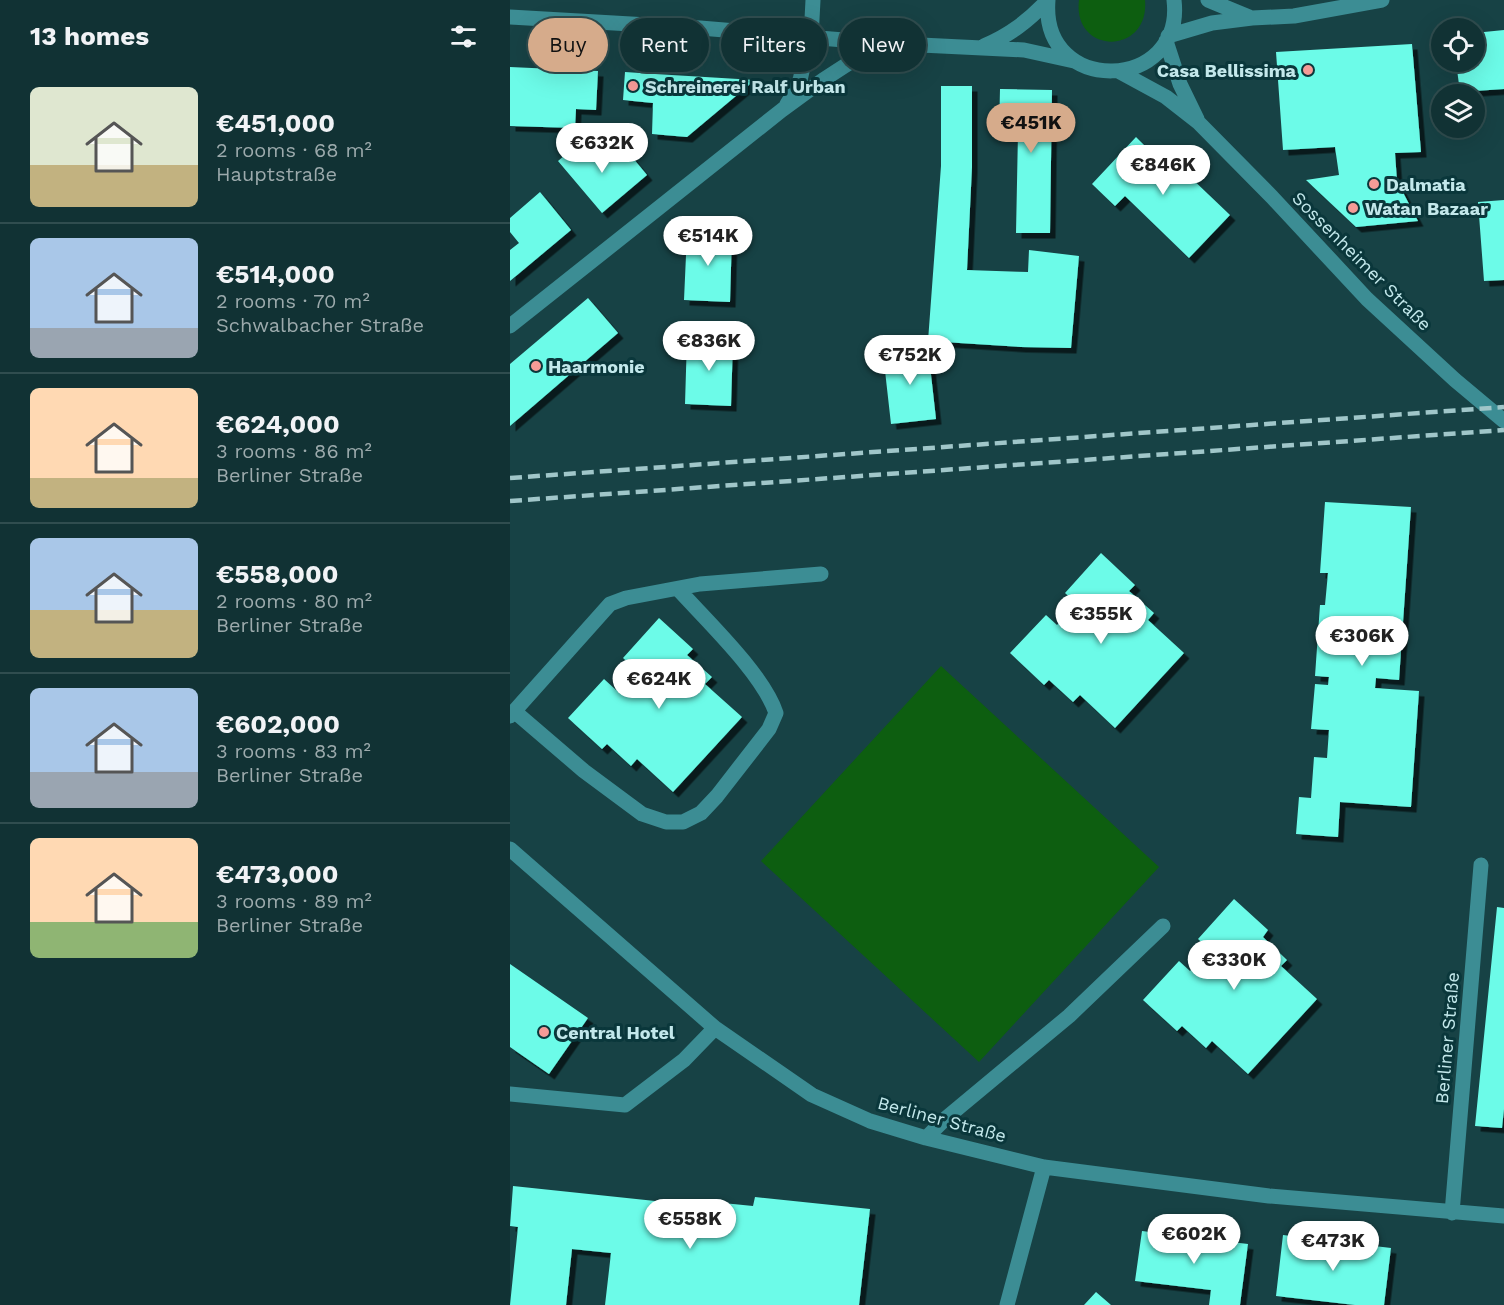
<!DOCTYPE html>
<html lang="en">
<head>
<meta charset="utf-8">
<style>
  :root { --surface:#113234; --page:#1e3e40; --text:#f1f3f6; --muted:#9caaac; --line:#304d4f; --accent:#d6ab8b }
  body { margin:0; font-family:"Work Sans",sans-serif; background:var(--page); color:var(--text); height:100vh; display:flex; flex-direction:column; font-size:22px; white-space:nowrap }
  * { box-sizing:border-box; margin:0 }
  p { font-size:20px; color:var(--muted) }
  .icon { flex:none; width:33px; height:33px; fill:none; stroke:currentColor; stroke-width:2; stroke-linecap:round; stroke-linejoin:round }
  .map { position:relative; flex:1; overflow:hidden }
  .panel { display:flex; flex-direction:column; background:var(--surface); width:510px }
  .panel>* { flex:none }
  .banner { position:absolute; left:18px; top:18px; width:570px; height:54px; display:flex; gap:12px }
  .controls { position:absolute; left:921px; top:18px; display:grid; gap:12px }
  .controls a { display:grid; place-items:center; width:54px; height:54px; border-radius:50%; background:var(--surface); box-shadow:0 6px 24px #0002,0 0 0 2px var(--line); font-size:30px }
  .price { position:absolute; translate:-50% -51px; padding:0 14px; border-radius:21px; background:#fff; color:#222; font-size:20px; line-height:39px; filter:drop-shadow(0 2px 3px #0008) }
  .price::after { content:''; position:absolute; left:50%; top:36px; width:18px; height:14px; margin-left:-9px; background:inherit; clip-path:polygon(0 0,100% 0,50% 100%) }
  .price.on { background:var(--accent); color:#111 }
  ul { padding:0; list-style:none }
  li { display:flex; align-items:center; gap:18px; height:150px; padding:0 30px }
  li+li { border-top:2px solid var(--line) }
  li span { display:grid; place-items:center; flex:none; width:168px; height:120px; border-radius:9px; color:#555 }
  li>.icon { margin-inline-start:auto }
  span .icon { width:72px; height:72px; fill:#fffc; stroke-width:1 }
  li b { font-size:26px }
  h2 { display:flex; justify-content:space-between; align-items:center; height:72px; padding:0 30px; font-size:26px }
  .pill { padding:0 21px; border-radius:27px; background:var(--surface); box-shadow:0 6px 24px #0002,0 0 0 2px var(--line); font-size:21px; line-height:54px }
  .pill.on { background:var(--accent); color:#111 }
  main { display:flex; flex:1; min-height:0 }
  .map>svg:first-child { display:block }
  .green { fill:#0d5e10 }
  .building { fill:#6cfbe8; filter:url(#shadow) }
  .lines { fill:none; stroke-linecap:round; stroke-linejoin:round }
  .minor { stroke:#3c8d94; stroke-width:15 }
  .rail { stroke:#a0c6c9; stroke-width:4.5; stroke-dasharray:12 6; stroke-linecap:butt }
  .poi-dot { fill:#f59b97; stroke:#0a373b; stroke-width:2 }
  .labels { text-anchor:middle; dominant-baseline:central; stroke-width:6; stroke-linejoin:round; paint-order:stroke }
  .poi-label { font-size:18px; font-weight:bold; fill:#c3e8eb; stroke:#0a373b; text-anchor:start }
  .street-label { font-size:18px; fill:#c3e8eb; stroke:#0a373b }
</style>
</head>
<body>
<main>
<section class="panel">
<h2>13 homes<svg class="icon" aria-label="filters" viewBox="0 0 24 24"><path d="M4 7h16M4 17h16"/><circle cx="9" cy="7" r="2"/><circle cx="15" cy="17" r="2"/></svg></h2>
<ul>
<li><span style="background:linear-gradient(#dfe7d0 65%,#c2b280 0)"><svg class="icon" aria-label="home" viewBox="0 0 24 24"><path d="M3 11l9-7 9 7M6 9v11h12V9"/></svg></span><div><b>€451,000</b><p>2 rooms · 68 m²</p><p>Hauptstraße</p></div></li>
<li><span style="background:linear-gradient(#a9c7e8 75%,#9aa5b1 0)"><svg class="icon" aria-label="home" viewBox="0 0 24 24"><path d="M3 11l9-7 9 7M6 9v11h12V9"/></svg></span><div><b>€514,000</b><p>2 rooms · 70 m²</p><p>Schwalbacher Straße</p></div></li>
<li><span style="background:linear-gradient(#ffd9b3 75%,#c2b280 0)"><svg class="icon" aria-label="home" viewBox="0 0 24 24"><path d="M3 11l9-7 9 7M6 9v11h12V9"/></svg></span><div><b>€624,000</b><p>3 rooms · 86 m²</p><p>Berliner Straße</p></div></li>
<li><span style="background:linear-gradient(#a9c7e8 60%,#c2b280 0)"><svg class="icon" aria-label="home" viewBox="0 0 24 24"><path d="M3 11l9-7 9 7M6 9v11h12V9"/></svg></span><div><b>€558,000</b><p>2 rooms · 80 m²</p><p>Berliner Straße</p></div></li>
<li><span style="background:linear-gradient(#a9c7e8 70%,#9aa5b1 0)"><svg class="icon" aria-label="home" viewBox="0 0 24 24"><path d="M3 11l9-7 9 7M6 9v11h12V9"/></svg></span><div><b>€602,000</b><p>3 rooms · 83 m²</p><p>Berliner Straße</p></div></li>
<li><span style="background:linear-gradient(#ffd9b3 70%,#8fb573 0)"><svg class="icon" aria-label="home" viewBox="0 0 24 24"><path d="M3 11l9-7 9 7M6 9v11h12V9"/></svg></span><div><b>€473,000</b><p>3 rooms · 89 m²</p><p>Berliner Straße</p></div></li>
</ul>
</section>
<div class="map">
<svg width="994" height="1305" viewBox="0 0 994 1305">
  <defs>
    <filter id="shadow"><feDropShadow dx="5.5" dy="5.5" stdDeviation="0" flood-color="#0009"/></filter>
  </defs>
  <rect width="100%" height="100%" fill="#174245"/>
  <path class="green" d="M 569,0 L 635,0 C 640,56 562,55 569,0 Z
    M 431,666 L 649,867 L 469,1062 L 251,861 Z"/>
  <path class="building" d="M 994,30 L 994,89 L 950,92 L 946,62 L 964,62 L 964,33 Z
    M 902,44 L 911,152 L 885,153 L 887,181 L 908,221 L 846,227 L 796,180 L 829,175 L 825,147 L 773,150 L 766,52 Z
    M 0,67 L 88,71 L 86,110 L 66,109 L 65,128 L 0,126 Z
    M 115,72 L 145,74 L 245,80 L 177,137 L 142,134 L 143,103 L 113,100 Z
    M 431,86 L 462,86 L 462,167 L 457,270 L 518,272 L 519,250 L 569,256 L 561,348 L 511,347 L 418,341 L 431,166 Z
    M 490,89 L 542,90 L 540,233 L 506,233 L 508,132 L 489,132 Z
    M 626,137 L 650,161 L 656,154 L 720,215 L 679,258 L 615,196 L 605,206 L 582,184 Z
    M 75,138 L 94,161 L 113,146 L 137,175 L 92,213 L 48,161 Z
    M 30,192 L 61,230 L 0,281 L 0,250 L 9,243 L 0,232 L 0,218 Z
    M 994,200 L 994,280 L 974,281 L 968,202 Z
    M 177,233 L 222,234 L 220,302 L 174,300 Z
    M 78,298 L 108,333 L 0,426 L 0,364 Z
    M 177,338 L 223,340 L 221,406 L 175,404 Z
    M 418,348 L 426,419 L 381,424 L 373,353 Z
    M 815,502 L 901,507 L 889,680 L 866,678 L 865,688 L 909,691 L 901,807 L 830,802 L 828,837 L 786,834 L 789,797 L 801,798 L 804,757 L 817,758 L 819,730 L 801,729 L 805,684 L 818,685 L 819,677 L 805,676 L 810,605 L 815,605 L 818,573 L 810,573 Z
    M 591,553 L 625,585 L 619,591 L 644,613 L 638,620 L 674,653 L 605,728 L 570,695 L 563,702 L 539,680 L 534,685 L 500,653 L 536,615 L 547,625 L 567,604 L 555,593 Z
    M 149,618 L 183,649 L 177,655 L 202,677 L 195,684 L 232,717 L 163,792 L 127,759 L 121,766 L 97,744 L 92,749 L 58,718 L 94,679 L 106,690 L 125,669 L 113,658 Z
    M 724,899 L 758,930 L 753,937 L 777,960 L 771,966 L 807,999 L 738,1074 L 702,1041 L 696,1048 L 672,1026 L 667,1031 L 633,1000 L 669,961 L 680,971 L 700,950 L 688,939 Z
    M 987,907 L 994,908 L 994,1109 L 992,1128 L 965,1126 Z
    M 0,964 L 78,1018 L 39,1074 L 0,1047 Z
    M 3,1186 L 183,1205 L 183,1200 L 243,1206 L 245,1197 L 360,1209 L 349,1305 L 95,1305 L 101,1253 L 62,1249 L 56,1305 L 0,1305 L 8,1227 L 0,1226 Z
    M 632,1231 L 738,1244 L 730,1305 L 699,1305 L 701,1290 L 625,1281 Z
    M 773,1235 L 881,1248 L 874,1305 L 845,1305 L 766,1296 Z
    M 586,1292 L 601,1305 L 574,1305 Z"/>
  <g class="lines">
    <path class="minor" d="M 538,0 C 530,97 675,92 664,0
      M 698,0 L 739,17
      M 0,17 L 190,28 L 370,43 L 514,50 L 564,61
      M 658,36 L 702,23 L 742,18 L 784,16 L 872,0
      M 301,38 L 303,0
      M 656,41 L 670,84 L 687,119
      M 474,46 C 500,35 518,21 537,1
      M 610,72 L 656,97 L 688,122 L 762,197 L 857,299 L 945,380 L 994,421
      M 277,104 C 294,80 297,64 286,37
      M 0,326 L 272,110 L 313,80 L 370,43
      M 4,711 L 74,771 L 132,814 L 156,822 L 173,822 L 191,813 L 207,796 L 259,729 L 266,713 C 253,674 197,621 168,589
      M 0,716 L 100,604 L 116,598 L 190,584 L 311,574
      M 0,849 L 205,1028 L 302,1095 L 360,1121 L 416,1138 L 534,1167 L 759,1196 L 994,1216
      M 0,1094 L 115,1105 L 174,1060 L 205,1028
      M 416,1138 L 435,1119 L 559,1016 L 653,926
      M 942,1213 L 971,865
      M 497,1305 L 534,1167"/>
    <path class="rail" d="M 0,478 L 994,407
      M 0,501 L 994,430"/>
  </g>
  <g class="poi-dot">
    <circle cx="798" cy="70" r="6"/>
    <circle cx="123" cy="86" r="6"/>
    <circle cx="864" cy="184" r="6"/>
    <circle cx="843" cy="208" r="6"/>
    <circle cx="26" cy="366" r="6"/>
    <circle cx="34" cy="1032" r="6"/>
  </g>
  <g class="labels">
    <g class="poi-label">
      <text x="786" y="70" text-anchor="end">Casa Bellissima</text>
      <text x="135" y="86">Schreinerei Ralf Urban</text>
      <text x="876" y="184">Dalmatia</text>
      <text x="855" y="208">Watan Bazaar</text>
      <text x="38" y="366">Haarmonie</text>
      <text x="46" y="1032">Central Hotel</text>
    </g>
    <g class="street-label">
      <text transform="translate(852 261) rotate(45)">Sossenheimer Straße</text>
      <text transform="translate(937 1038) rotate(-85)">Berliner Straße</text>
      <text transform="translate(432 1119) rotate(15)">Berliner Straße</text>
    </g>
  </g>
</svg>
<div class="controls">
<a><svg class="icon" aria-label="locate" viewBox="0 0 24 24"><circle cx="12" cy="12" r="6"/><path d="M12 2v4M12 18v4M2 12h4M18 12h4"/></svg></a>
<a><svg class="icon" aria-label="layers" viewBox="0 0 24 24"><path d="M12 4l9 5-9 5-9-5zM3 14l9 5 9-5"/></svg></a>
</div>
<b class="price on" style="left:521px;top:154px">€451K</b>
<b class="price" style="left:92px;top:174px">€632K</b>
<b class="price" style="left:653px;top:196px">€846K</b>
<b class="price" style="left:198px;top:267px">€514K</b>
<b class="price" style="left:199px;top:372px">€836K</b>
<b class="price" style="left:400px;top:386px">€752K</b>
<b class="price" style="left:591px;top:645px">€355K</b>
<b class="price" style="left:852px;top:667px">€306K</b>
<b class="price" style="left:149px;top:710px">€624K</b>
<b class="price" style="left:724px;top:991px">€330K</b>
<b class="price" style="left:180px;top:1250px">€558K</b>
<b class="price" style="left:684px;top:1265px">€602K</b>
<b class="price" style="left:823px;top:1272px">€473K</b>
<div class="banner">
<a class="pill on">Buy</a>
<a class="pill">Rent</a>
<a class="pill">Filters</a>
<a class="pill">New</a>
</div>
</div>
</main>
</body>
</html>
